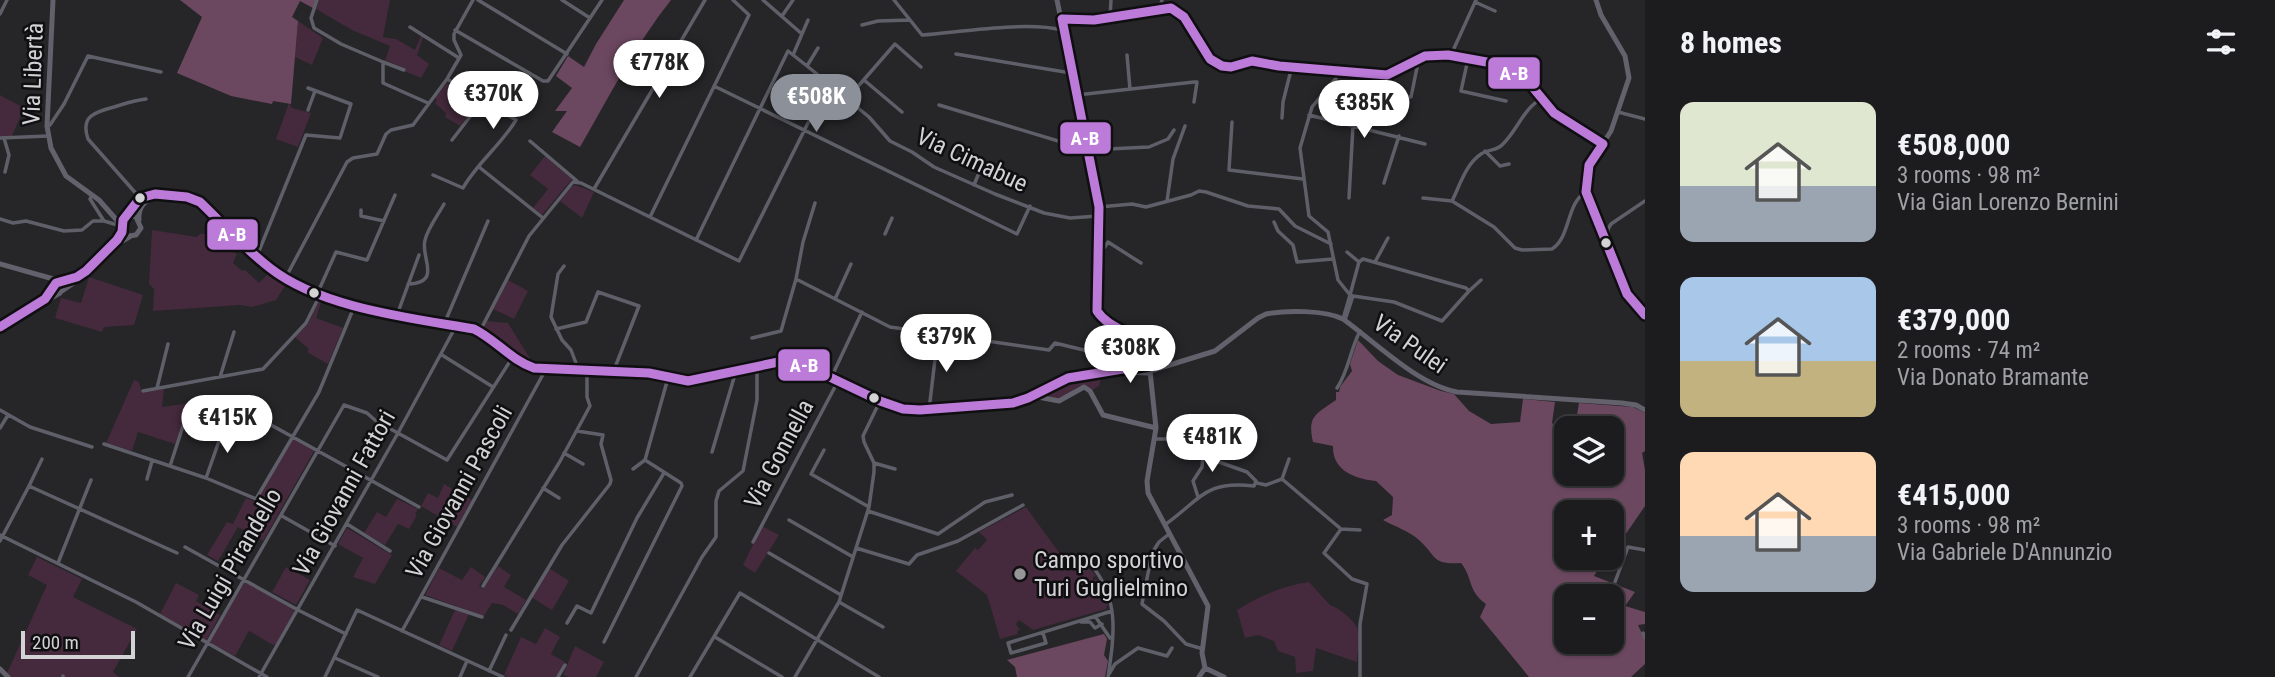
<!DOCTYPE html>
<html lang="en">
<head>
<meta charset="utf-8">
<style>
  :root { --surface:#1c1c1e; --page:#29292b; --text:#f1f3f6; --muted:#a0a1a4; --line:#3a3a3c; --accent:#8c9099 }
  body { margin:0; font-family:"Roboto Condensed",sans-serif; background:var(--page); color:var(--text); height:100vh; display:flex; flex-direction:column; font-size:26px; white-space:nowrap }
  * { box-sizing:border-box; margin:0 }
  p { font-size:23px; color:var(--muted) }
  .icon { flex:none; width:38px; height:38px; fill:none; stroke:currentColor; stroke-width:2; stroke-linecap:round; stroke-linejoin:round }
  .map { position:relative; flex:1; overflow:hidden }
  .details { display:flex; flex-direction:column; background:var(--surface); width:630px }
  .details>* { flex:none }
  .tools { position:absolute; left:1554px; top:416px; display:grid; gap:14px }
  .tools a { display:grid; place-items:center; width:70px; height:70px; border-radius:14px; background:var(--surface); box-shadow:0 2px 5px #0004,0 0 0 2px var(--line); font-size:35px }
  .scale { position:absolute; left:21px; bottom:18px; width:114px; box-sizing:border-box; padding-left:7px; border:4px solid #d3d2d5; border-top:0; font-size:19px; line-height:24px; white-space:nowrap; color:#d3d2d5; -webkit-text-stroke:5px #0f0e10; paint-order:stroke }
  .price { position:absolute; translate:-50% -60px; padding:0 16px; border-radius:24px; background:#fff; color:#222; font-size:23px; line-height:46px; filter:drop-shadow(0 2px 4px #0008) }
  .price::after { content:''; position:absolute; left:50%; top:42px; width:21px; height:16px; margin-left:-10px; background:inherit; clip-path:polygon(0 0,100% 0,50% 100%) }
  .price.active { background:var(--accent); color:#fff }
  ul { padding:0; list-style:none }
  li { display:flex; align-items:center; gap:21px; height:175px; padding:0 35px }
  li span { display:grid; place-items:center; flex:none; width:196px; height:140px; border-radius:14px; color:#555 }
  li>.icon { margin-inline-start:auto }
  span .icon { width:84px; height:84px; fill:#fffc; stroke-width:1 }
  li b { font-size:30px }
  h2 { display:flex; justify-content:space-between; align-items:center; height:84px; padding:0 35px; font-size:30px }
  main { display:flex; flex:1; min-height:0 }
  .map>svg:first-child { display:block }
  .green { fill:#442a3c }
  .forest { fill:#6c4860; fill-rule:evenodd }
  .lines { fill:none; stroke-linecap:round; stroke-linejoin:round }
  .street { stroke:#5f5f69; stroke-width:3.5 }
  .secondary { stroke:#62616c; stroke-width:5 }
  .bus-1-casing { stroke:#0f0e10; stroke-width:14 }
  .bus-1 { stroke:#bd7bd9; stroke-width:9 }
  .bus-dot { fill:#d3d2d5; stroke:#0f0e10; stroke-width:2.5 }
  .poi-dot { fill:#969598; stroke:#0f0e10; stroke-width:2.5 }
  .labels { text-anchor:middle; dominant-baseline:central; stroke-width:5; stroke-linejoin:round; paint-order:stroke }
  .street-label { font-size:24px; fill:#d3d2d5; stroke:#0f0e10 }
  .poi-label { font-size:24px; fill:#d3d2d5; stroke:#0f0e10; text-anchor:start }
  .line-badge { stroke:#0f0e10; stroke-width:2.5 }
  .badge-label { font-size:19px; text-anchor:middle; font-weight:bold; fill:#fff }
</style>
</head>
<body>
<main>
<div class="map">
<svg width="1645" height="677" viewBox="0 0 1645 677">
  <rect width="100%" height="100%" fill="#262528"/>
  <path class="green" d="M 319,0 L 390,0 L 383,37 L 396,39 L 415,50 L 421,36 L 423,37 L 417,55 L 429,64 L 421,78 L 406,72 L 406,69 L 385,60 L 390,46 L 352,30 L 316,9 Z
    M 298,21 L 323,38 L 312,65 L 295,57 Z
    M 447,83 L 480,100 L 460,126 L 445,117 L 446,113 L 435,103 L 437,100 L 435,98 Z
    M 0,95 L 24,108 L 12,136 L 0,137 Z
    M 289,103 L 292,108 L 311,113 L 298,147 L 276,139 Z
    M 545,156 L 572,179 L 542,215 L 533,208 L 548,189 L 530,175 Z
    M 575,185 L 594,192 L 582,218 L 560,201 L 571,187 Z
    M 152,230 L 197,237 L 200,234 L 205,234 L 215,244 L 237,254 L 233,263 L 242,271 L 245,270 L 259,283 L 271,271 L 284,281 L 283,284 L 287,283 L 276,300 L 252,307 L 240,305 L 153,311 L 154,289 L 149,284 Z
    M 89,277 L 143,295 L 134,325 L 104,327 L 102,332 L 55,318 L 61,298 L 81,303 Z
    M 508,280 L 528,291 L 514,319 L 493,309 Z
    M 320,299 L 322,299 L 316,318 L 343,328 L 328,364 L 307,352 L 309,349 L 295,337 L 308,324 Z
    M 487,321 L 508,323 L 534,365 L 518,358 L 484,328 Z
    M 1102,376 L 1099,386 L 1092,390 C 1078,378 1073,395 1060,398 C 1055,399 1047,397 1042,396 L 1043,393 L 1066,382 Z
    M 134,380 L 139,382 L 142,393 L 164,389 L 162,407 L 191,403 L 175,444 L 138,432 L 132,451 L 106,443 Z
    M 293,439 L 314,451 L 263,541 L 238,527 L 218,561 L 207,555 L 227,522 L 233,524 L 246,498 L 254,501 L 257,500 Z
    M 444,484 L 472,500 L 457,527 L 421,506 L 428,493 L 438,498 Z
    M 397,499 L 418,509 L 415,514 L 417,515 L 409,529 L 398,524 L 385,545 L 364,533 L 377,512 L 386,517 Z
    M 1026,507 L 1063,558 L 1080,575 L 1088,569 L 1092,571 L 1096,576 L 1093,577 L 1093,580 L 1098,579 L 1108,604 L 1106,609 L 1033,630 L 1019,620 L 1016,624 L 1020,630 L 1017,631 L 1018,634 L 1000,639 L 987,595 L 956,571 L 975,548 L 978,550 L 987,540 L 979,532 Z
    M 762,526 L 779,535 L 755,573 L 743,565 Z
    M 347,528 L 392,555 L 375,584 L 353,577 L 363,558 L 338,544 Z
    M 37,557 L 82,579 L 73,597 L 137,629 L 113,672 L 119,677 L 10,677 L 7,673 L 47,585 L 28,575 Z
    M 498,566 L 511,575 L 504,587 L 526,600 L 518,614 L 503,605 L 492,603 L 484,616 L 425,595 L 439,568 L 462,580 L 471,567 L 485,577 L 479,586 L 483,589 Z
    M 286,567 L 310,580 L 296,605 L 272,592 Z
    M 549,568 L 569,581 L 552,610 L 531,597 Z
    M 245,582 L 293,609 L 294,612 L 276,644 L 273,645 L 249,631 L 235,656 L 212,644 L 210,641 Z
    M 1309,582 L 1330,605 C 1336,607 1340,610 1345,614 C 1366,632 1358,637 1357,662 L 1316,648 L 1313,671 L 1296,673 L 1295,657 L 1278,651 L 1274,641 L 1258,635 L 1245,638 L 1237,610 C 1260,596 1282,586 1309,582 Z
    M 176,583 L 199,595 L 196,601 L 220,615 L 206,641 L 160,614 Z
    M 455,610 L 469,614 L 452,651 L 439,645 Z
    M 545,628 L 560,637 L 551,654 L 565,662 L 557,677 L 508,677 L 504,675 L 521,637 L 536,644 Z
    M 575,646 L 604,662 L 596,677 L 569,677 L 563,675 Z"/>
  <path class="forest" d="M 180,0 L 316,0 L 313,8 L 300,1 L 292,17 L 298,21 L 291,104 L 273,101 L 272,104 L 231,96 L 177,73 L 202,17 Z
    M 624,0 L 671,0 C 635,45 608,99 580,147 L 552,132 L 567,111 L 555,111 L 572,88 L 556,76 L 568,56 L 584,67 L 596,44 Z
    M 1358,340 L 1378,361 L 1398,375 L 1441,391 L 1454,394 L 1469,411 L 1491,424 L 1520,422 L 1523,399 L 1555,402 L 1552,423 L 1566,436 L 1566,474 L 1612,474 L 1612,429 L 1591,429 L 1577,415 L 1579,403 L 1633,407 L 1645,413 L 1645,451 L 1642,453 L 1645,470 L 1645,506 L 1612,554 L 1612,513 L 1566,513 L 1566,558 L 1609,558 C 1604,566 1599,566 1594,576 L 1635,592 L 1625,606 L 1645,612 L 1645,624 L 1638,625 L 1645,640 L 1645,664 L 1631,677 L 1529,677 L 1480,617 L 1486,604 C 1467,590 1474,580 1461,563 C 1431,565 1437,556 1419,540 C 1409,531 1394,526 1383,520 L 1392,515 L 1393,497 L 1376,481 C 1356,479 1332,471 1333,446 L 1313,442 C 1307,416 1316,414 1336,400 L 1336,392 L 1339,392 L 1340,387 L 1352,371 L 1350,364 ZM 1566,597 L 1612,597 L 1612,642 L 1566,642 Z
    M 1104,634 L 1107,639 L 1104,655 L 1108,661 L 1105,677 L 1017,677 L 1015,667 L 1007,660 Z"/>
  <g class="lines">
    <path class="street" d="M 317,0 L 311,18 L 314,28 L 341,44 L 383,62 L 383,83 L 428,103
      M 478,0 L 567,54
      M 562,0 L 590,18
      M 763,0 L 802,34
      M 894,0 L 922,35 C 961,32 1026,21 1062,30
      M 1475,2 L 1495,11
      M 1159,10 L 1162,0
      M 0,14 L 7,0
      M 782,16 L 793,0
      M 1110,17 L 1111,0
      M 862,25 L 878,21 L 910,20
      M 410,27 L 459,58
      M 455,30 L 543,81 L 548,81 L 602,0
      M 818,48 L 807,66 L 828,83
      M 956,54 L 1071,73
      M 793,55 L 808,20
      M 1127,55 L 1130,89
      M 1451,55 L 1476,0
      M 1468,59 L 1461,91 L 1506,101
      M 383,62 L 404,70
      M 1342,71 L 1312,107 L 1300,148 L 1309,216 L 1328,232 L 1338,280 L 1350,295 L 1343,319
      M 864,80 L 902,112
      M 714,86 L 1017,234 L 1030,206
      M 1077,95 L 1194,82 L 1197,82 L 1194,102
      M 1393,96 L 1411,97 L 1419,58
      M 847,99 L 869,117 L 890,141 L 912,152 L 934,167 L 995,194 L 1044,213 L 1070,218 L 1098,216
      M 939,105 L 1088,150 L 1149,147 L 1168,139 L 1174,130
      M 308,110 L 315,91
      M 1618,112 L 1645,119
      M 1309,115 L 1425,144
      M 1282,118 L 1283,102 L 1292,66
      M 1232,122 L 1229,170 L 1303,179
      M 47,126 L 50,125 L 64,104 L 88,56 L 161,72
      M 0,138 L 48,136
      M 4,138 L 9,155 L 5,172
      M 452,140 L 483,100
      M 530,141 L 577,181
      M 1485,151 L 1500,166 L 1509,164
      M 479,167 L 543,218
      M 433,175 L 463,188 C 477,163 501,145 516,120 L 447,79
      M 1384,183 L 1399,136
      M 974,185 L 981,168
      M 594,189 L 705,0
      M 92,195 L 90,199 L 104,221 L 121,226
      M 140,198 L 88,139 C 80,116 95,112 114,107 C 124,104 135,100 146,99
      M 1349,198 L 1353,125 L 1358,99
      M 1423,198 L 1452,201
      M 1167,201 L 1173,159 L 1185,126
      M 1452,201 L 1494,227 L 1515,248 L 1522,250 L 1552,249 C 1571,237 1566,203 1586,192
      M 1452,201 C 1460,185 1466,164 1481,154 C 1488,149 1496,151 1502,145 C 1517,131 1523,109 1541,99
      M 1099,207 L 1132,204 L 1146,207 L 1191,195 L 1199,191 L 1206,192 L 1248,206 L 1279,209 L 1295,226 L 1331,244
      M 361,210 L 361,216 L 384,221
      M 650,217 L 749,15 L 733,0
      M 0,219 L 13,223 L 26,221 L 64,231 L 82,230 L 93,221 L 104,221
      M 1274,222 L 1278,231 L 1293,245 L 1297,262 L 1333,259
      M 885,234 L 892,218
      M 696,240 L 788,51 L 807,66
      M 1608,243 L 1608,229 L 1611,224 L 1645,201
      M 1347,252 L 1359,262
      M 1098,253 L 1102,251 L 1108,242 L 1141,263
      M 257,256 L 306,135 L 340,138 L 351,104 L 308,88
      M 1375,262 L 1388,238
      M 564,266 L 558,274 L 551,317 L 562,340 L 571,350 L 579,371
      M 286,277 L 347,162 L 353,158 L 377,154 L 386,134 L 391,130 L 413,125 L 447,79 L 461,55 L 454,40 L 454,34 L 473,0
      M 796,279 L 803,242 L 815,203
      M 408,284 C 443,283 420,257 425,240 C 428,228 438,215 444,204
      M 1469,291 L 1481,280
      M 318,292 L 336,252 L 367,260 L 395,195
      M 835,299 L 851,264
      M 397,315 L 419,255
      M 1345,320 L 1353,296 L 1350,295 L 1359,262 L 1363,259 L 1466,288 L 1469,291 L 1442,321 L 1394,302 L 1353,296
      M 445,322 L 488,221
      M 556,329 L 586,322 L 598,292 L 639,306 L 614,370
      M 480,331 L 529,236 L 573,182 L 581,183 L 739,261 L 828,83 L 847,99 L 895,44 L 921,67
      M 752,338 L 781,331 L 796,279 L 890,327 L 1049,350 L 1055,343 L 1096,353 L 1099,373
      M 442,355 L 493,387
      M 220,377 L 234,332
      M 831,378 L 862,312
      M 157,388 L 168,344
      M 1337,388 C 1349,370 1350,350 1360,331
      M 143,391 L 263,369 L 306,323 L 320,295
      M 237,400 L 237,406 L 419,507
      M 0,410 L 30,427 L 92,447
      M 929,410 L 938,334
      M 0,428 L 8,415
      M 1154,439 L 1179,439 L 1205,457 L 1247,472 L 1256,481 L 1254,486 C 1205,480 1201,499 1166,524
      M 104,444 L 206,478 L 256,499 L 319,392 L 354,307
      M 824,450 L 811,474 L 869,507
      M 712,452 L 736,371
      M 564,453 L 583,464
      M 874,463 L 895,469
      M 170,466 L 184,423
      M 633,469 L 645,460
      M 206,478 L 225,424
      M 147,479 L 152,461
      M 1282,479 L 1289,459
      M 1257,483 L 1266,485 L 1282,479 L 1341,529 L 1324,553 L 1352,579 L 1367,584 L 1360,624 L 1360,677
      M 29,486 L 42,459
      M 543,488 L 559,498
      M 1198,497 L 1193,481 L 1202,467 L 1203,457
      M 868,511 L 938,534 L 985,502 L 1012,495
      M 282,516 L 335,546
      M 789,520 L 853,557
      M 347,524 L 390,551
      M 1341,529 L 1360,530
      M 1169,534 L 1159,542 L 1152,553 L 1142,604 L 1164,621 L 1186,644 L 1203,649
      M 0,535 L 136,602 L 267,677
      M 0,541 L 29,486 L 177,553
      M 753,542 L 837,383
      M 185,547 L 298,610 L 346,634
      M 856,548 L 909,564 L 917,555 L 958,541 L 1023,505
      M 769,553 L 841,595
      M 58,563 L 91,480
      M 1081,572 L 1088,566 L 1092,566 C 1120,600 1114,636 1108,677
      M 1615,582 L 1628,547 L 1645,550
      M 483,586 L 559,463 L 590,406 L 587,397 L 587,371
      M 422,597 L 482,617
      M 839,602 L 883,627
      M 1095,616 L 1110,638
      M 1081,622 L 1090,622 L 1095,628 L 1102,624
      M 567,623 L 577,606 L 591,613 L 637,518 L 664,473
      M 511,630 L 562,545 L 610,484 L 611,480 L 601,444 L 603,435 L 577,431
      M 402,631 L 546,369
      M 1043,633 L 1046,643 L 1011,653 L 1008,643 L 1112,611
      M 1643,633 L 1645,638
      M 715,637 L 782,677
      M 604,642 L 682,486 L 681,483 L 645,460 L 668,378
      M 335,658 L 378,677
      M 489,671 L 506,635
      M 1109,674 L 1115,664 L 1138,648 L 1167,656 L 1172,648
      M 63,677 L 63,676
      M 188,677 L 344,405 L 367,413 L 376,421 L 447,460 L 512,358
      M 259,677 L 398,433 L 456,326
      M 325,677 L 357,610 L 503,677
      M 460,677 L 467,661
      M 558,677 L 565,665
      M 636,677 L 702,557 L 716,537 L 716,501 L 719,491 L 743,471 L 757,400 L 757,366
      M 690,677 L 740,593 L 879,677
      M 795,677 L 839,602 L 869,507 L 874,472 L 874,463 L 864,442 L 863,436 L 880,401"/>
    <path class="secondary" d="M 53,0 L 47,126 L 51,148 L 66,176 L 99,200 L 122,226
      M 1057,0 L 1099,207 L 1097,311 L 1105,323 L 1143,342 L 1151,368
      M 1596,0 L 1601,15 L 1625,56 L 1629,78 L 1611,131 L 1589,165 L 1586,192 L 1627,294 L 1645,315
      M 1062,19 L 1094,20 L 1165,9 C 1194,7 1196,54 1217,64 C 1229,71 1241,61 1254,61 C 1263,62 1271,65 1280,66 C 1316,69 1351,71 1387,75 C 1401,71 1411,58 1425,56 C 1449,51 1507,63 1525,78 C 1536,86 1539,99 1548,108 C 1563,122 1585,133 1603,144
      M 128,215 L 136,217 L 141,228 L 136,235 L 129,236
      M 139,220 C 138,208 144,200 156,197
      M 117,244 L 131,236
      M 0,264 L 57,280 L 62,285
      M 57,280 C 64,280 72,280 78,276 C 89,270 116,245 121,234 C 124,229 121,224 124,219 C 128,212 134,202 141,197 C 152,191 188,196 200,202 L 271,269 L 298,285 L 354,307 L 474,329 C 497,338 509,362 534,368 L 649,373 L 688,381 L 788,360 L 798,362 C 830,378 868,401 904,409 C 928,414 987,407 1013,403 L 1028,398 L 1068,378 L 1147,365
      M 62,291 L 85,275
      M 44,300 L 54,284 L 60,281
      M 0,327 L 60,293
      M 1150,371 L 1215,351 L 1258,318 L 1266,314 C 1286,310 1325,310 1343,319 C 1375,342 1418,385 1457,392 L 1622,403 L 1636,405 L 1645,410
      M 1150,371 L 1156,428 L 1147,481 L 1148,493 L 1208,606 L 1202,653 L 1205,668 L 1224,677
      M 1126,372 L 1147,373
      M 1033,396 L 1059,401 L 1084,387 L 1090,391 L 1103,415 L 1156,428
      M 0,669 L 8,677
      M 1199,677 L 1205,668"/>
    <defs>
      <path id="bus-1" d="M 0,327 L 45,299 L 56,283 L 77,277 L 86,271 L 117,240 L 122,232 L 123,220 L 140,198 L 155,194 L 187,197 L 200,202 C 223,224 245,249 270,268 C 321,308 411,318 474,329 C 496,340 511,360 534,368 L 649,373 L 688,381 L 788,360 L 798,362 L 880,401 L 903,409 L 920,410 L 1013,403 L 1028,398 L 1068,378 L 1147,365 C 1147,329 1114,336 1097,311 L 1099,207 L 1062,19 L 1094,20 L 1171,8 L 1184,17 L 1210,59 L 1222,66 L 1231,67 L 1252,61 L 1279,66 L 1387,75 L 1425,56 L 1448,55 L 1492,63 L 1525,78 L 1554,113 L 1603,144 L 1589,165 L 1586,192 L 1627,294 L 1645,315"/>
    </defs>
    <use href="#bus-1" class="bus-1-casing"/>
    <use href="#bus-1" class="bus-1"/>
  </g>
  <g class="bus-dot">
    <circle cx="140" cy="198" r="6"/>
    <circle cx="1606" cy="243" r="6"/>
    <circle cx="314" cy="293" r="6"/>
    <circle cx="874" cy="398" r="6"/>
  </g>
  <circle class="poi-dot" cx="1020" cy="574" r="7"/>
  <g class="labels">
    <g class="street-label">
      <text transform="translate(33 74) rotate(-88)">Via Libertà</text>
      <text transform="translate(972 160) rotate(25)">Via Cimabue</text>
      <text transform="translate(1410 344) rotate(35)">Via Pulei</text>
      <text transform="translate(779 454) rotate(-62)">Via Gonnella</text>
      <text transform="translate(459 492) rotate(-61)">Via Giovanni Pascoli</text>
      <text transform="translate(344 493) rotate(-61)">Via Giovanni Fattori</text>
      <text transform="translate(230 569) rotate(-60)">Via Luigi Pirandello</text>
    </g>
    <g class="poi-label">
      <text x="1034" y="560">Campo sportivo<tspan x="1034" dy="28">Turi Guglielmino</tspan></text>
    </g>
  </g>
  <g class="line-badge">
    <rect x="1487" y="56" width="54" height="34" rx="7" fill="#bd7bd9"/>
    <rect x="1059" y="121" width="53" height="34" rx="7" fill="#bd7bd9"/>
    <rect x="206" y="218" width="53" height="33" rx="7" fill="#bd7bd9"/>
    <rect x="777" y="348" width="54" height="34" rx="7" fill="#bd7bd9"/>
  </g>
  <g class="badge-label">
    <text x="1514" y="80">A-B</text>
    <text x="1085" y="145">A-B</text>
    <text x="232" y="241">A-B</text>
    <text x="804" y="372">A-B</text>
  </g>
</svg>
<div class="tools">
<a><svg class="icon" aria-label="layers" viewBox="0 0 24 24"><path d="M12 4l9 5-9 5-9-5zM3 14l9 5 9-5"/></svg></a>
<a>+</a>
<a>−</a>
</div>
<div class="scale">200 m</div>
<b class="price" style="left:659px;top:100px">€778K</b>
<b class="price" style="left:493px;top:131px">€370K</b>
<b class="price active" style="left:816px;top:134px">€508K</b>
<b class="price" style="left:1364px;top:140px">€385K</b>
<b class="price" style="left:946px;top:374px">€379K</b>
<b class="price" style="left:1130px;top:385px">€308K</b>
<b class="price" style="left:227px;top:455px">€415K</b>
<b class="price" style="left:1212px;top:474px">€481K</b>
</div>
<section class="details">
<h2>8 homes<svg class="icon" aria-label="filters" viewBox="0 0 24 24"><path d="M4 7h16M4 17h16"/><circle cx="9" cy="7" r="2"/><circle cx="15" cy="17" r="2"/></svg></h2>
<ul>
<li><span style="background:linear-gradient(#dfe7d0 60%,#9aa5b1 0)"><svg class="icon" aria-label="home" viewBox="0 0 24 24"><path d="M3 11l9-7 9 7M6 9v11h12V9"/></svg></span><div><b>€508,000</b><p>3 rooms · 98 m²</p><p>Via Gian Lorenzo Bernini</p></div></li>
<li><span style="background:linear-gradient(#a9c7e8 60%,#c2b280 0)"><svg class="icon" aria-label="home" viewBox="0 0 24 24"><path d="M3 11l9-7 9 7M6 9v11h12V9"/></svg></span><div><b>€379,000</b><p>2 rooms · 74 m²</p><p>Via Donato Bramante</p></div></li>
<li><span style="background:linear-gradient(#ffd9b3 60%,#9aa5b1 0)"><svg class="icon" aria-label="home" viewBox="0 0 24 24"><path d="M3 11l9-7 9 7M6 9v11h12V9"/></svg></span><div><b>€415,000</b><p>3 rooms · 98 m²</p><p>Via Gabriele D'Annunzio</p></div></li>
</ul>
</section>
</main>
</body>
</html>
